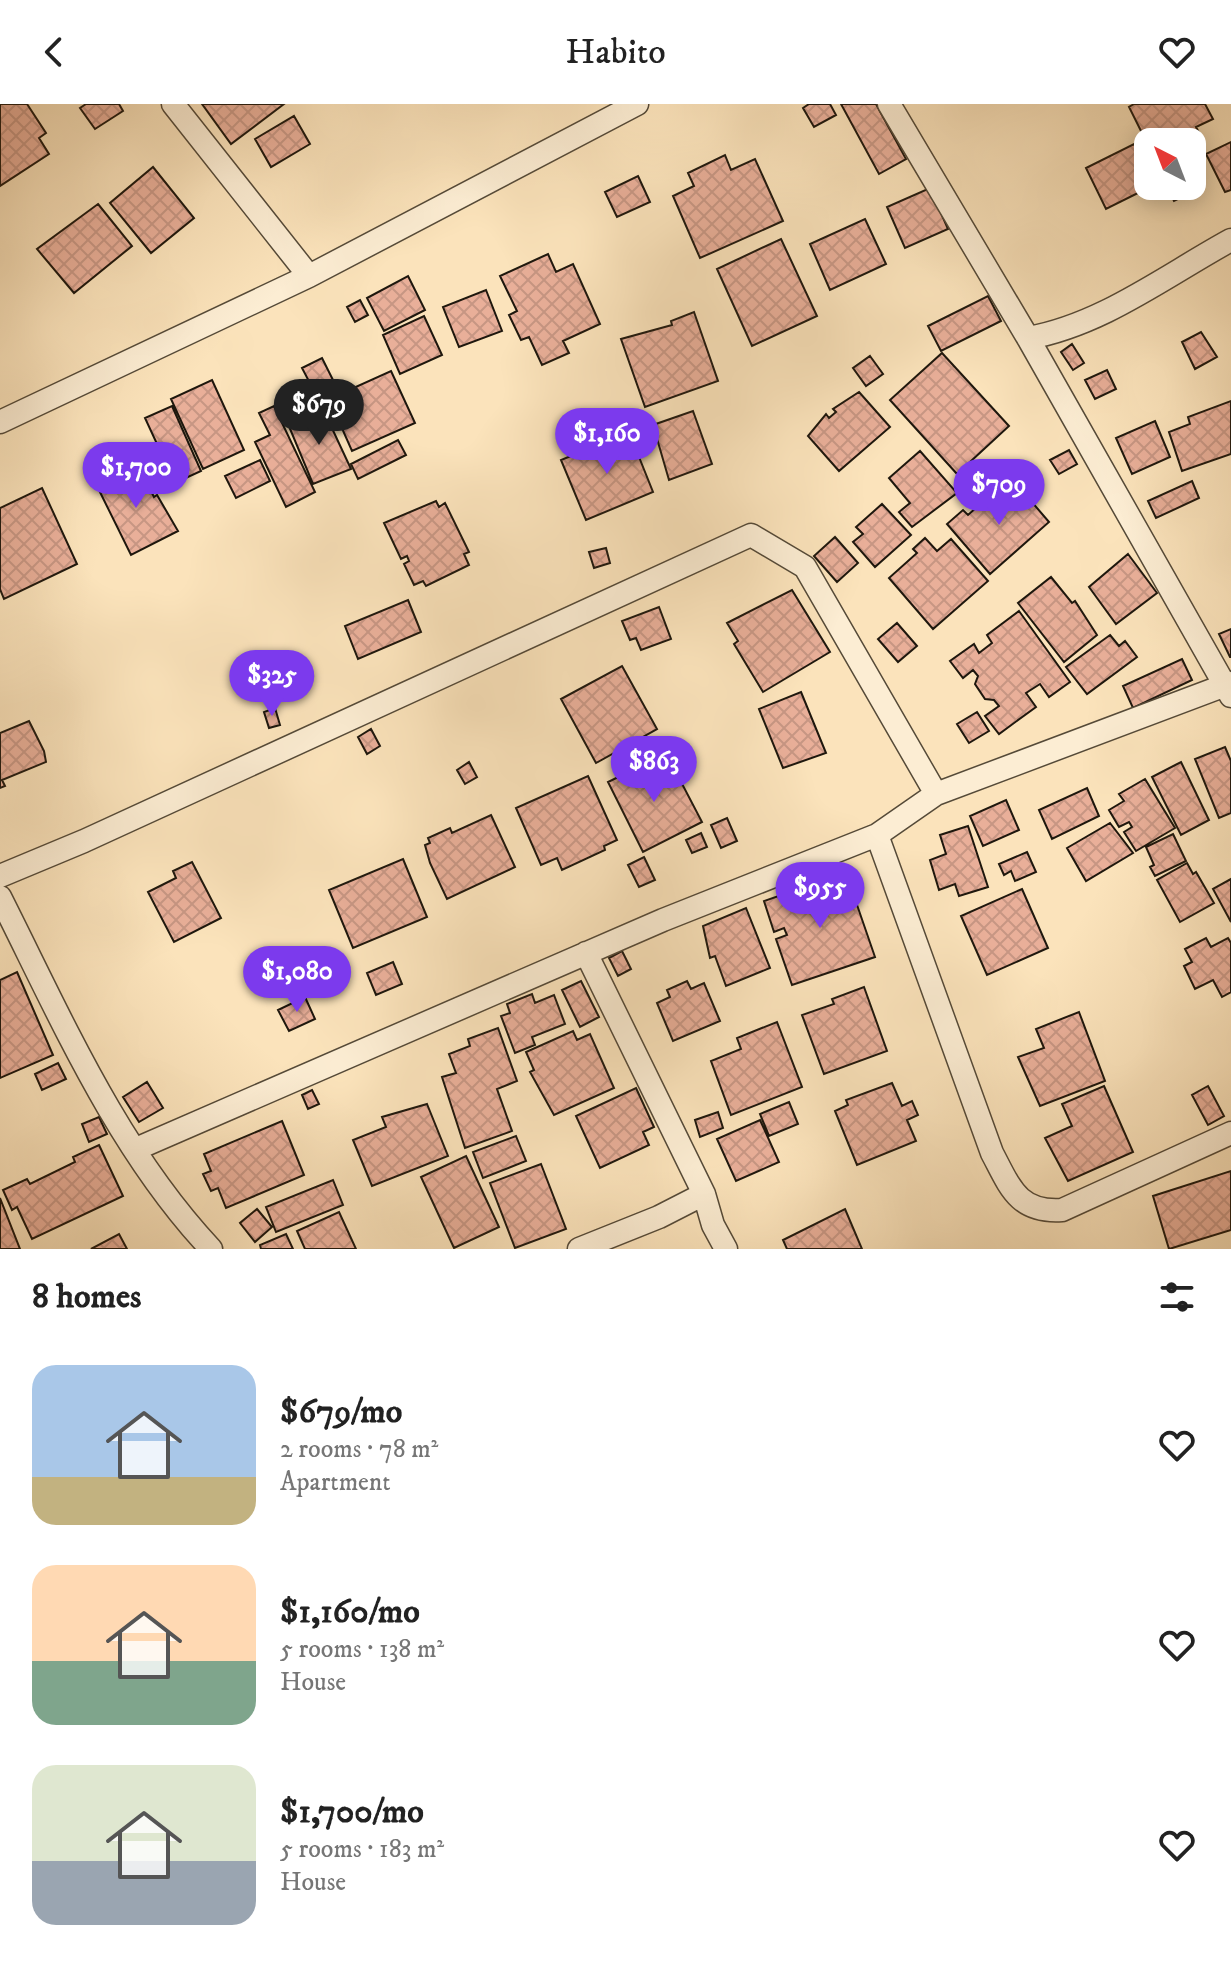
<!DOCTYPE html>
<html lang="en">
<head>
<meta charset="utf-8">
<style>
  :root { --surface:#fff; --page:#f6f6f6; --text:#222; --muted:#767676; --accent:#7c3aed }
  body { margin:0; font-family:"IM FELL DW Pica",serif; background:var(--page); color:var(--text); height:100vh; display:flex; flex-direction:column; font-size:30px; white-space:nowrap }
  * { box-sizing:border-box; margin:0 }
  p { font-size:26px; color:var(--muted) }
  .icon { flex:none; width:44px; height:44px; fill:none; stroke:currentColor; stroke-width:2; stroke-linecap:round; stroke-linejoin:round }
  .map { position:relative; height:1145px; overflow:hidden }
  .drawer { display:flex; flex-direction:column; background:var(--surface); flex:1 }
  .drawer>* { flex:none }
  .needle { width:52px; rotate:318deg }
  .tools { position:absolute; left:1134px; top:24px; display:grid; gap:16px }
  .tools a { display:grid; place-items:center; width:72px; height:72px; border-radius:16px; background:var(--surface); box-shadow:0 4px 20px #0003; font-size:40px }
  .price { position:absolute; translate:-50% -68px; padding:0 18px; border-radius:28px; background:var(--accent); color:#fff; font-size:26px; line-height:52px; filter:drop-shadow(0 2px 4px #0008) }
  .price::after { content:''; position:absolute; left:50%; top:48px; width:24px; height:18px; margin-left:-12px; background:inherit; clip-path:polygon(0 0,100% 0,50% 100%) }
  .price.active { background:#222; color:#fff }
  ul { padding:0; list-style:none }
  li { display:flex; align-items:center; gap:24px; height:200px; padding:0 32px }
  li span { display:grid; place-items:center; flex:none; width:224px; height:160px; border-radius:24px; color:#555 }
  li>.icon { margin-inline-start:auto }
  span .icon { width:96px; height:96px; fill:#fffc; stroke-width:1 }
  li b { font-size:34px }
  h2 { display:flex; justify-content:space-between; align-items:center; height:96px; padding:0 32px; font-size:34px }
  header { display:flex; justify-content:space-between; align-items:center; height:104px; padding:0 32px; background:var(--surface); font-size:36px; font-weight:600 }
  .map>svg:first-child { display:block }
  .building { fill:url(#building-cross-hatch); stroke:#1e170d; stroke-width:2 }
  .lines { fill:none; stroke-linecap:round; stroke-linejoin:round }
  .minor-casing { stroke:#554a38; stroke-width:25 }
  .minor { stroke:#fcedd3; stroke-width:22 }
</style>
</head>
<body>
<header><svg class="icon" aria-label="back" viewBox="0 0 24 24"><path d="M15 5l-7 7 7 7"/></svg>Habito<svg class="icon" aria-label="heart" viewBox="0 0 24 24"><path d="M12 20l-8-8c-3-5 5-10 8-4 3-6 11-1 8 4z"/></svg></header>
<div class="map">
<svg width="1231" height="1145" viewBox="0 0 1231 1145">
  <defs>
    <pattern id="building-cross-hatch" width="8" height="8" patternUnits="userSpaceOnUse" patternTransform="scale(2)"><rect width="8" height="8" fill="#e9af99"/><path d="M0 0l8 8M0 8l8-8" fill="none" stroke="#c79683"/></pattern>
  </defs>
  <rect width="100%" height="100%" fill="#fbe3bb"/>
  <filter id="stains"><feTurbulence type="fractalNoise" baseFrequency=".0025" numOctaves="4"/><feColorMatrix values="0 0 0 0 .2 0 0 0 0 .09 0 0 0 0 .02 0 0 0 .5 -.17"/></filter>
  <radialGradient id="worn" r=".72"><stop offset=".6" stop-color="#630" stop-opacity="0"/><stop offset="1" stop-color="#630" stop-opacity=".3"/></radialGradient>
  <path class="building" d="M 0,0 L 27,0 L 46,29 L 39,34 L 49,50 L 0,82 Z
    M 86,0 L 119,0 L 123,7 L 95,25 L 80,4 Z
    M 202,0 L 284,0 L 231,40 Z
    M 809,0 L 830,0 L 836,11 L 814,23 L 803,4 Z
    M 841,0 L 876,0 L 906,55 L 879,70 Z
    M 1134,0 L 1205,0 L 1213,15 L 1196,23 L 1202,34 L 1192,39 L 1148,38 L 1148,41 L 1129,3 Z
    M 294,12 L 310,40 L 271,63 L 255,35 Z
    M 1231,38 L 1231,86 L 1225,88 L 1206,50 Z
    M 1134,40 L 1142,56 L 1148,53 L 1148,82 L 1152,82 L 1106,105 L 1086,64 Z
    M 725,51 L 731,66 L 755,55 L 783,117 L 700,154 L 673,92 L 694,82 L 688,69 Z
    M 153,63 L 194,114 L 151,149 L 110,99 Z
    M 638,72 L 650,98 L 617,113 L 605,88 Z
    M 1167,82 L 1187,82 L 1190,89 L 1174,97 Z
    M 930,84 L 948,125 L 905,144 L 887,103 Z
    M 98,100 L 132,142 L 74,189 L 37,145 Z
    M 865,115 L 886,160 L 830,186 L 810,140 Z
    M 781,135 L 817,212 L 752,242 L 717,165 Z
    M 548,150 L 556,168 L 573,160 L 600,220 L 563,237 L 569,249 L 542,261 L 529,233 L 521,236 L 509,211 L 517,207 L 500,172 Z
    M 408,172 L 425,206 L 384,227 L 367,194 Z
    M 486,186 L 502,227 L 459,243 L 443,203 Z
    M 988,192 L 1001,217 L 941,247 L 928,222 Z
    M 360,196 L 368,211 L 355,218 L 347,203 Z
    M 694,208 L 718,277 L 645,303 L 621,235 L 672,221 L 671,217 Z
    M 424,212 L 442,251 L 400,270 L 383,231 Z
    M 1201,228 L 1217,253 L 1195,265 L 1182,238 Z
    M 1072,240 L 1084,259 L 1073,266 L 1061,248 Z
    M 942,249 L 1009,322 L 957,370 L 890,296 Z
    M 870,252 L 883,270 L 866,282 L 853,264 Z
    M 322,254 L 333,276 L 313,285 L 302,264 Z
    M 1107,266 L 1116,285 L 1095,295 L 1085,276 Z
    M 391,267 L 415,319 L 352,347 L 329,295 Z
    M 212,276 L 244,346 L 203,365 L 171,295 Z
    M 859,288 L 890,323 L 839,367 L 808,332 L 826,310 L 829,314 L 836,308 L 833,305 Z
    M 1231,297 L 1231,350 L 1182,367 L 1169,328 L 1190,320 L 1188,313 Z
    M 172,302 L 201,367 L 175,379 L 145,314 Z
    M 274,302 L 315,388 L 286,403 L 255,338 L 270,331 L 259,309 Z
    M 323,305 L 351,365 L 313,380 L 288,320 Z
    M 693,307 L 712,360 L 669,376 L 653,321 Z
    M 1155,317 L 1170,353 L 1132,370 L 1116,334 Z
    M 629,328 L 653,388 L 586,416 L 561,356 Z
    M 398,336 L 406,351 L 358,375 L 351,360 Z
    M 1069,346 L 1077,360 L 1059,370 L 1050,356 Z
    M 920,347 L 957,389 L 912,423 L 899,408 L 910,399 L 889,374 Z
    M 260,356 L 270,377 L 236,394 L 225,372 Z
    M 136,358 L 154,393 L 157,391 L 178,427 L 131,451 L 97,382 Z
    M 1192,377 L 1199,394 L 1156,414 L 1148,397 Z
    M 1003,380 L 1012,389 L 1019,383 L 1049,418 L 990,470 L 947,420 L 963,406 L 968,411 Z
    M 42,384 L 77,460 L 4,495 L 0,485 L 0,404 Z
    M 436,397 L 439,403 L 445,399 L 469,448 L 464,450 L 469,461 L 426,482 L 423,477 L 414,481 L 404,460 L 409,457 L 407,452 L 401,455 L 384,419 Z
    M 882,400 L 911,431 L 875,463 L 853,438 L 863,430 L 856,423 Z
    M 835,433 L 858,459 L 837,478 L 814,452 Z
    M 925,434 L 937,447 L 951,435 L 988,477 L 933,525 L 889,474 L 917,449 L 913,445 Z
    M 606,444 L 610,459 L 594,464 L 589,448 Z
    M 1128,450 L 1157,489 L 1116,520 L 1089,483 Z
    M 1051,473 L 1072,499 L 1075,497 L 1097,531 L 1064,558 L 1018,499 Z
    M 792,486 L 830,548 L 763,588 L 734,540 L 738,537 L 727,519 Z
    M 408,496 L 421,528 L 358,555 L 345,522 Z
    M 659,503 L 671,535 L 641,546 L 636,534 L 630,536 L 622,517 Z
    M 1019,507 L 1070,578 L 1049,593 L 1040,580 L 1026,589 L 1036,603 L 999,630 L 985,612 L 999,602 L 994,596 L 985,595 L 975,580 L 978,572 L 973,566 L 963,574 L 950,557 L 974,540 L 979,549 L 992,539 L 987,531 Z
    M 897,519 L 917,542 L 898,558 L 878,535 Z
    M 1231,525 L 1231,553 L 1230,553 L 1219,530 Z
    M 1110,531 L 1119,542 L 1125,537 L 1137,553 L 1087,590 L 1066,563 Z
    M 1182,555 L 1192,576 L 1133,604 L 1123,582 Z
    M 622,562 L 657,625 L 596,659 L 561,595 Z
    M 801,588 L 826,649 L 783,664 L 759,605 Z
    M 275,604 L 280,621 L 269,624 L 264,608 Z
    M 977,608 L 989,627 L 969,639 L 957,620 Z
    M 29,617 L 44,647 L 46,658 L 2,676 L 5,682 L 0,684 L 0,629 Z
    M 371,625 L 380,642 L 367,650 L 358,633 Z
    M 1225,643 L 1231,657 L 1231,709 L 1219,714 L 1195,655 Z
    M 663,656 L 672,675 L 678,672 L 702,718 L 643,748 L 608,678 L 645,660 L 647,664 Z
    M 469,658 L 477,673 L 465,680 L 457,666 Z
    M 1181,658 L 1209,716 L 1181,731 L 1152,673 Z
    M 588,672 L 617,736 L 604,742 L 605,746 L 562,766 L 557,754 L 541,761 L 516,704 Z
    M 1145,675 L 1175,724 L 1136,747 L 1124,728 L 1132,723 L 1129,718 L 1119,723 L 1109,706 L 1124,697 L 1119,690 Z
    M 1087,684 L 1099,712 L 1052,735 L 1039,706 Z
    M 1006,696 L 1019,726 L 983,742 L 970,712 Z
    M 491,711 L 515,763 L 447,795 L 430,759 L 425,741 L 430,739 L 428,734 L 450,724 L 452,729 Z
    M 727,714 L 737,737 L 721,744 L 711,721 Z
    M 1110,719 L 1133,749 L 1086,777 L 1067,744 Z
    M 968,722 L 988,783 L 959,792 L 955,780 L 939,786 L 930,756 L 946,750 L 940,731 Z
    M 701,729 L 707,743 L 692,749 L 686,736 Z
    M 1173,730 L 1186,757 L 1155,772 L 1150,763 L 1154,761 L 1146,743 Z
    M 1027,748 L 1036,768 L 1015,777 L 1011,767 L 1004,771 L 999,760 Z
    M 644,753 L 655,776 L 639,783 L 628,761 Z
    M 403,755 L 427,813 L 353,844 L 329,786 Z
    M 192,758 L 221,814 L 174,838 L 148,788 L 176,774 L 173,767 Z
    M 1187,759 L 1193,770 L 1196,768 L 1214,799 L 1180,818 L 1157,776 Z
    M 846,769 L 875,853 L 792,881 L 776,835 L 787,831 L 784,824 L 774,828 L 764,797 L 810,781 L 813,790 L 828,785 L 825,776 Z
    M 1231,775 L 1231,818 L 1213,785 Z
    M 1022,785 L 1048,844 L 987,871 L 961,812 Z
    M 746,804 L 770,864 L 726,882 L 715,852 L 710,854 L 703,822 Z
    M 1206,834 L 1211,843 L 1228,834 L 1231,839 L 1231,888 L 1222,893 L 1213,876 L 1195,885 L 1184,862 L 1192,858 L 1185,845 Z
    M 622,847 L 631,865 L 618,872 L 609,854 Z
    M 393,858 L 402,880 L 376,891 L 367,869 Z
    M 17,868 L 53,951 L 0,974 L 0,876 Z
    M 581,877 L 599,913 L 580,923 L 562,886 Z
    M 687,877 L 691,885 L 704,879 L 720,917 L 673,937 L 657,899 L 670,893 L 667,886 Z
    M 864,883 L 887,947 L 824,970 L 802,911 L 834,900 L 832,895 Z
    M 532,890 L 535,899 L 554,891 L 565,920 L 532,933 L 535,941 L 515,949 L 501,912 L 510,909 L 507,900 Z
    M 305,893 L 315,915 L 289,927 L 278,906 Z
    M 1079,908 L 1105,977 L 1040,1002 L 1018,953 L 1044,944 L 1036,925 Z
    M 777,918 L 802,983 L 731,1011 L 711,957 L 741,945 L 737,934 Z
    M 498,924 L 517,977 L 497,985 L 512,1027 L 465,1044 L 442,973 L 456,969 L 449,950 L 470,942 L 468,935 Z
    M 573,927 L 577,936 L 590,930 L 614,984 L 554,1011 L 530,968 L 534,966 L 526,948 Z
    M 58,959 L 66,975 L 42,986 L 35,970 Z
    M 147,978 L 163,1004 L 139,1018 L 123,993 Z
    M 892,979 L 902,1002 L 912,997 L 918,1011 L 907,1016 L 916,1037 L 857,1061 L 835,1007 L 848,1001 L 846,996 Z
    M 1104,982 L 1133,1048 L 1068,1077 L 1045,1034 L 1072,1022 L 1062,1000 Z
    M 1208,982 L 1224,1012 L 1208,1021 L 1192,991 Z
    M 636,984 L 654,1023 L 643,1028 L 649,1041 L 600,1064 L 576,1012 Z
    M 312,986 L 319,1000 L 308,1005 L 302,991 Z
    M 789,998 L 798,1020 L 769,1032 L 760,1010 Z
    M 427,1000 L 448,1052 L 372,1082 L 353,1036 L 386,1023 L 382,1013 Z
    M 718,1008 L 723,1024 L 700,1033 L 695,1016 Z
    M 99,1013 L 107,1030 L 89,1038 L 82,1020 Z
    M 760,1016 L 779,1058 L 736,1077 L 717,1035 Z
    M 282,1017 L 304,1071 L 226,1104 L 218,1084 L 211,1087 L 203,1070 L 211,1067 L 204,1050 Z
    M 516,1032 L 526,1057 L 483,1074 L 473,1048 Z
    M 99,1041 L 123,1092 L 32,1135 L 17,1103 L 12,1106 L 3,1086 L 27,1075 L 30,1080 L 75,1058 L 73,1053 Z
    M 466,1052 L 499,1123 L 454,1144 L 421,1073 Z
    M 541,1060 L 566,1125 L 515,1144 L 490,1079 Z
    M 1231,1067 L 1231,1126 L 1169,1145 L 1153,1092 Z
    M 333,1076 L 343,1101 L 276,1128 L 266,1103 Z
    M 0,1094 L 20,1145 L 0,1145 Z
    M 257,1105 L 272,1123 L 255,1138 L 240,1119 Z
    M 845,1105 L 862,1145 L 787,1145 L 783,1136 Z
    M 339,1108 L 356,1145 L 305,1145 L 297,1127 Z
    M 119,1130 L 127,1145 L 91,1145 Z
    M 286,1130 L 293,1145 L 261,1145 L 260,1141 Z"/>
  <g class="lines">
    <defs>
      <path id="minor" d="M 173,0 L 309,172
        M 889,0 L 1028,234 L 1231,592
        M 1028,234 C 1102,221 1165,172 1231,136
        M 0,318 L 309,172 L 637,0
        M 877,731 L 992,1049 C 1010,1083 1018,1109 1062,1106 L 1231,1029
        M 0,772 L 84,737 L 751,431 L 805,463 L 936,690
        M 0,793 C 61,914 117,1045 211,1145
        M 586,849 L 704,1090 L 713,1121 L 726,1145
        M 136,1045 L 663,816 L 877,731 L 936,690 L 1231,579
        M 579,1145 L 659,1113 L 704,1090"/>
    </defs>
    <use href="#minor" class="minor-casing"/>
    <use href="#minor" class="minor"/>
  </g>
  <rect width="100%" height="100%" filter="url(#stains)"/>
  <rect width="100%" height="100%" fill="url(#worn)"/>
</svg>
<div class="tools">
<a><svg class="needle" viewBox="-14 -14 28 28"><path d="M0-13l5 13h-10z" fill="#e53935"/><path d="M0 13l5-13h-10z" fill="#767676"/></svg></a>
</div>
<b class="price active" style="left:319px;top:343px">$679</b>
<b class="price" style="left:607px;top:372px">$1,160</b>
<b class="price" style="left:136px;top:406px">$1,700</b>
<b class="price" style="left:999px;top:423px">$709</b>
<b class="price" style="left:272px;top:614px">$325</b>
<b class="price" style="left:654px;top:700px">$863</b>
<b class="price" style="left:820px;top:826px">$955</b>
<b class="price" style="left:297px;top:910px">$1,080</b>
</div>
<section class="drawer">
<h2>8 homes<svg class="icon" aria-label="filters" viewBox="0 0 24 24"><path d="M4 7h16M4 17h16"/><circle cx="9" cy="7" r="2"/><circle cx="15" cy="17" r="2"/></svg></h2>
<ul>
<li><span style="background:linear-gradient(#a9c7e8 70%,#c2b280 0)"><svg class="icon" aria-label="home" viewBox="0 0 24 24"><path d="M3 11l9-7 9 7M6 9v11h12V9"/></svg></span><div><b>$679/mo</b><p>2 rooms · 78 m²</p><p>Apartment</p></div><svg class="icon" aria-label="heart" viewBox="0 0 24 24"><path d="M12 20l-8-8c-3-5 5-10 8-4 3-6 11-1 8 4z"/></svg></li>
<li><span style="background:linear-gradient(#ffd9b3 60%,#7fa58c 0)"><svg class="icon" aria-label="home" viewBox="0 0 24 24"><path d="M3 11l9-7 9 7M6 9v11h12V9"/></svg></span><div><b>$1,160/mo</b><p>5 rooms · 138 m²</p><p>House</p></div><svg class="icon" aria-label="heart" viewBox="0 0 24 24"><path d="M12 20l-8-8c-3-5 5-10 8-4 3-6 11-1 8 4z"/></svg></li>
<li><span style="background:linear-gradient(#dfe7d0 60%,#9aa5b1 0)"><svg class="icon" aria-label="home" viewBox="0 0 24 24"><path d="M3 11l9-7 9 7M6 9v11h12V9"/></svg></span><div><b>$1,700/mo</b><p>5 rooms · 183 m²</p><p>House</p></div><svg class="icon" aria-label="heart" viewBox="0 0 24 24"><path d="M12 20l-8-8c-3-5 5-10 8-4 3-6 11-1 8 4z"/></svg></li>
</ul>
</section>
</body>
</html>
